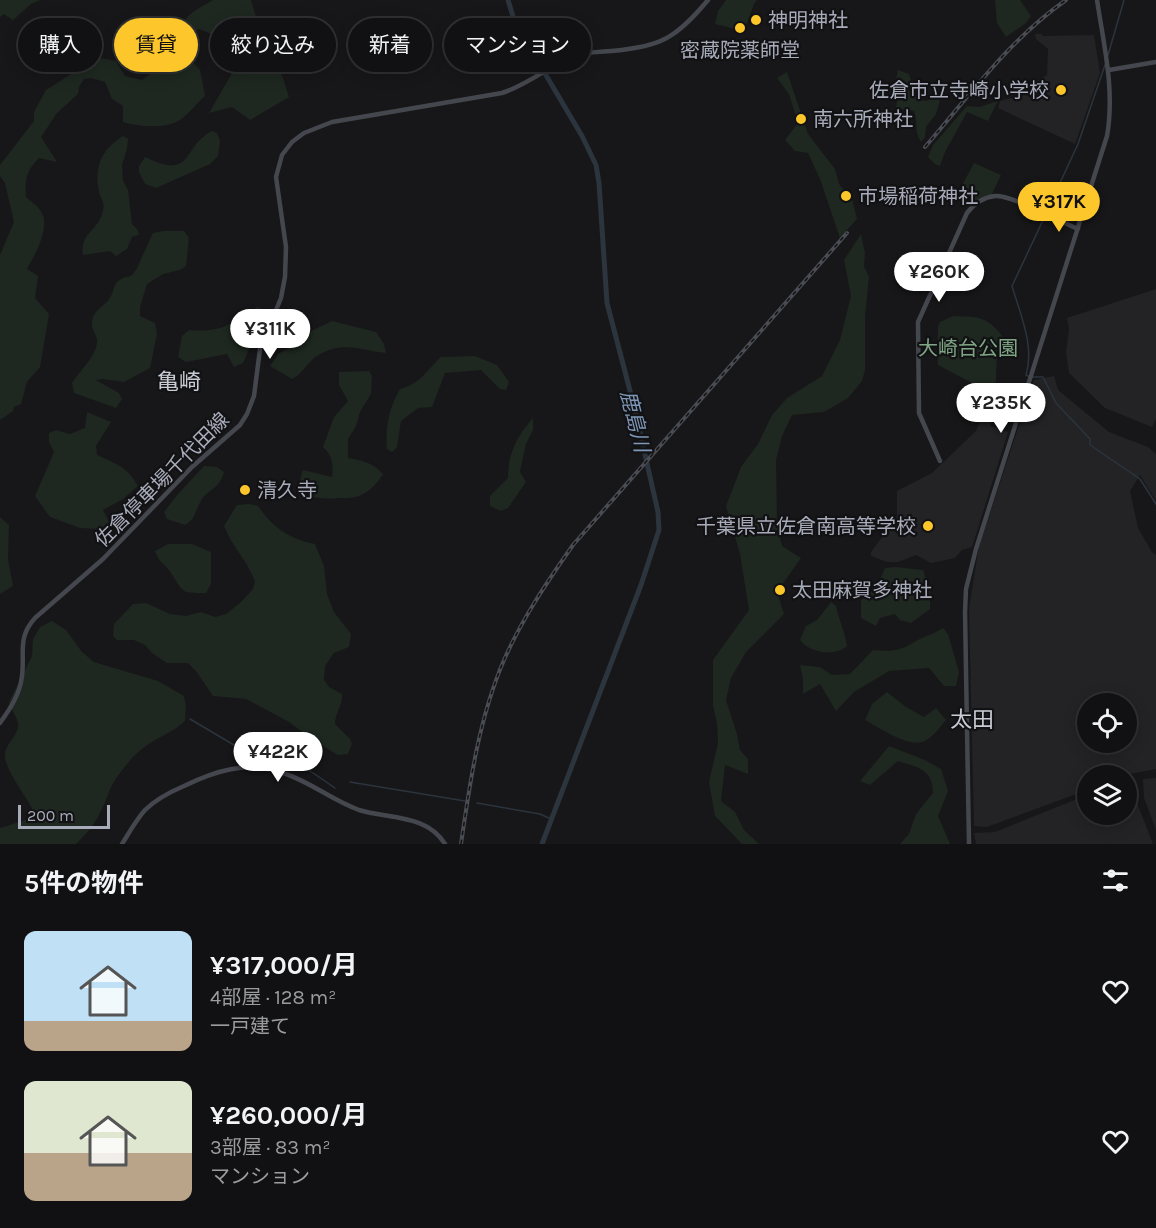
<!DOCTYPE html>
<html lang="ja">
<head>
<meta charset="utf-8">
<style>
  :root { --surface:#111113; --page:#1e1f21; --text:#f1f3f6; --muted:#9c9da0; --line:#303133; --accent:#fdc72b }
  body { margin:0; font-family:Karla,"Noto Sans JP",sans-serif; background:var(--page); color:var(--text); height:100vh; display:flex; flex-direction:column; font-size:22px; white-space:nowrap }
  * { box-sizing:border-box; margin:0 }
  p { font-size:20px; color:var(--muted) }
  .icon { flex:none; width:33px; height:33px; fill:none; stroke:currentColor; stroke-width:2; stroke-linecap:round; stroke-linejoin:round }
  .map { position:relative; height:844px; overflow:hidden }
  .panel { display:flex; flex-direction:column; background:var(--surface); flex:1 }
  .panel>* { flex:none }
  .hud { position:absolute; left:18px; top:18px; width:600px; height:54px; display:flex; gap:12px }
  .tools { position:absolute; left:1077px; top:693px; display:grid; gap:12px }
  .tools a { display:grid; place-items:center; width:60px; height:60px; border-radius:50%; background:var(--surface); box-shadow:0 3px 15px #0003,0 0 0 2px var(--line); font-size:30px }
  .scale { position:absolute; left:18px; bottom:15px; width:92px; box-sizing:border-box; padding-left:6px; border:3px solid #a8acba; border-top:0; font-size:16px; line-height:21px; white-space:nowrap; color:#a8acba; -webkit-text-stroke:4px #121214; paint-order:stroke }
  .price { position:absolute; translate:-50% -51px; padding:0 14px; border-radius:21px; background:#fff; color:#222; font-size:20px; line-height:39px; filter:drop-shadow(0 2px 3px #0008) }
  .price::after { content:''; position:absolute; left:50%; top:36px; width:18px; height:14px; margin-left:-9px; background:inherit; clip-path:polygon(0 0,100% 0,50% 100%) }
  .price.selected { background:var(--accent); color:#111 }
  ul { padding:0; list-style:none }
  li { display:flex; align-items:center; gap:18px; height:150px; padding:0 24px }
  li span { display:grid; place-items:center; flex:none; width:168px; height:120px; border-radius:12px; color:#555 }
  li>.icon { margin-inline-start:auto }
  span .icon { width:72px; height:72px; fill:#fffc; stroke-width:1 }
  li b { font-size:26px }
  h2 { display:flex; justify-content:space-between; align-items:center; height:72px; padding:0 24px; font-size:26px }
  .chip { padding:0 21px; border-radius:27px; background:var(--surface); box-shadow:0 3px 15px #0003,0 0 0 2px var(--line); font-size:21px; line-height:54px }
  .chip.selected { background:var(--accent); color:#111 }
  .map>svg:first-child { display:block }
  .built { fill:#232326; fill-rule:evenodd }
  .green { fill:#1e2720 }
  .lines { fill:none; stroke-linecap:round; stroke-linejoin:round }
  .stream { stroke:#2c343e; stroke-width:1.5 }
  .river { stroke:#2c343e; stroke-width:5 }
  .secondary { stroke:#45474e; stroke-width:4.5 }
  .rail-casing { stroke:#4a4c53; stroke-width:4 }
  .rail { stroke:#121214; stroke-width:1.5; stroke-dasharray:4.5; stroke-linecap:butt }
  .poi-dot { fill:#fdc72b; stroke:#121214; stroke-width:2 }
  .labels { text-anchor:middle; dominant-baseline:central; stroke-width:4.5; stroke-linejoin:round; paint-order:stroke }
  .poi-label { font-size:20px; fill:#a8acba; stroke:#121214; text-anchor:start }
  .park-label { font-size:20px; fill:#7ea684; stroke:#121214 }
  .street-label { font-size:20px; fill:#a8acba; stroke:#121214 }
  .water-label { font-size:21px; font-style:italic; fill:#7d97b7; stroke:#121214 }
  .quarter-label { font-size:22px; fill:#c9ccd5; stroke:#121214 }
</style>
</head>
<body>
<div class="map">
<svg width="1156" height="844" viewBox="0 0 1156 844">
  <rect width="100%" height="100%" fill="#171719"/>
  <path class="built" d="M 1035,34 L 1041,34 L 1043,36 L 1094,35 L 1100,73 L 1075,144 L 998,108 L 1000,101 L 1026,94 L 1028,87 L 1047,75 L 1048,49 L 1036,39 Z
    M 1156,289 L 1156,419 L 1152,427 L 1105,408 L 1069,373 L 1066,353 L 1069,329 L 1067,318 Z
    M 1054,376 L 1058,390 L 1109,432 L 1148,447 L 1156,454 L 1156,501 L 1140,475 L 1130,491 L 1138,528 L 1152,552 L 1156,555 L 1156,769 L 1125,775 L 1088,776 L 1087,790 L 987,827 L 974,826 L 969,608 L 979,546 L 1034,380 ZM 1088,704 L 1126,704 L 1126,742 L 1088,742 Z
    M 987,402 L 994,406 L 990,426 L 1008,432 L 972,547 L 962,550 L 955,558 L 931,563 L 916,555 L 898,562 L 887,562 L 871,556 L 871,552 L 897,517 L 897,491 L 932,473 L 976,431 Z
    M 1156,778 L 1156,830 L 1144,798 L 1143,779 Z
    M 1128,779 L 1153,844 L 976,844 L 974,833 L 995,832 L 1087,795 L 1088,814 L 1126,814 Z"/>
  <path class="green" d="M 0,0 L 40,0 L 31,4 L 13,20 L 4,14 L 0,17 Z
    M 213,0 L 251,0 L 256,17 L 244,21 L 248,33 L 271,38 L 275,52 L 284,66 L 281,72 L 289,97 L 250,120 L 232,107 L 209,113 L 243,54 L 238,34 L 216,36 L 199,29 L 186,36 L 183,23 C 190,11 202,7 213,0 Z
    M 726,0 L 757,0 L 754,4 L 744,31 L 715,24 L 718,11 Z
    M 995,0 L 1020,0 L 1031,16 L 1026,23 L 1006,37 L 997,23 Z
    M 166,38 L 174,55 L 188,57 L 200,70 L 205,96 C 197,103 189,114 180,120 C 166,129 139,127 123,122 L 123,106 L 112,99 L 105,82 L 91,78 L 84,79 L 79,87 L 78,94 L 57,113 L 41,137 L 57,162 L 39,158 C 26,172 25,178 26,197 C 30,201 37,205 40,210 C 52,225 35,255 27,269 L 38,276 L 35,298 L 49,314 L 40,367 L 27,382 L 21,404 L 14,407 L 13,411 L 0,420 L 0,255 L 14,222 L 5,183 L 0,176 L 0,165 L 34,121 L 34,112 L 46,90 L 76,71 L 101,58 L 116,61 L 125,76 L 142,80 L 158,68 L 152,60 L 151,46 Z
    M 751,39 L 757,42 L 748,55 L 729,55 L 720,48 L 720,44 L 742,44 L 746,40 Z
    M 898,70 L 909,74 L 911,80 L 909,91 L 914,97 L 918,97 L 920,100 L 926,101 L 938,96 L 940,100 L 936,114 L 926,127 L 925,137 L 921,142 C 914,132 918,122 914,111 L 896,108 C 899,95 894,82 898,70 Z
    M 787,72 L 808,134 L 835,169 L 839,184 L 852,199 L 857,219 L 840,238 L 820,179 L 808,153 L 795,151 L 785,140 L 798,123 L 789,94 L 777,78 Z
    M 998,101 L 988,121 L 967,112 L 945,152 L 940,166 L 935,164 L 928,157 L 933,145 L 967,106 L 979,107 Z
    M 212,131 L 217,133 L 220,141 L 218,156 L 210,164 L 156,188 L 145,184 L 139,172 L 139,166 L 145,157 C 194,181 181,147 212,131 Z
    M 123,136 L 128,139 L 127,149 L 122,165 L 123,181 L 128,190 L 132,224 L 137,229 L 139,235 L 132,237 L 127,249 L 116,256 L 110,251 L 83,255 C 79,233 100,230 103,210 C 105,203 101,199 99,192 C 94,166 101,150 123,136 Z
    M 974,163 L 1001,175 L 992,194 L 974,201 L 958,193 Z
    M 163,231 L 184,231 L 189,238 L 186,266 L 180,270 L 163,274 L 147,284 L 140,307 L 140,316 L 155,323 L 157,334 L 150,368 L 124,382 L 103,379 L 96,380 L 119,393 L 122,399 L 116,408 L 74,393 L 72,383 C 80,370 95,358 97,343 C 98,336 92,331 92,325 C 91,311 104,307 110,298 C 117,286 111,280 131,276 L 136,270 L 153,233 Z
    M 861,234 L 865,253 L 864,266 L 869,277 L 865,316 L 865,370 L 862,381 L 848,398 L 824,412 L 792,415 L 782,436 L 776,460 L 777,523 L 782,546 L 801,558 L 777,592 L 784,614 L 746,652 L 731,678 L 726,700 L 737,734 L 740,750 L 748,759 L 748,774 L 725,765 L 721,801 L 735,812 L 744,830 L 759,844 L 742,844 L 715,816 L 709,782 L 718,743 L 717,723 L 713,706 L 713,660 L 749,610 L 740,554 L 726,506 L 741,467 L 758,444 L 772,415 L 787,398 L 822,376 L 840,340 L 851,296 L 844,260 Z
    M 257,307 L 266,310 L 243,363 L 234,367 L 227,354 L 186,362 L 178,357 L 182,336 L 189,330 C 219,333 234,324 257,307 Z
    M 953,316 C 980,317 987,316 1004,338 L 997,352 L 996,381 L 989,392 L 938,365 L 938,326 L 940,322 Z
    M 332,321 L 376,332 L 384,344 L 386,353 C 361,350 342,340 317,356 C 307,362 303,374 292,379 L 270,366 L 278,354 L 298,343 L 311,331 Z
    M 475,356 L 497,365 L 509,382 L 506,390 L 500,389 L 481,370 L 445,373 L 432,407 L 418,408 L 401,421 L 397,447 L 392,452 L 387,449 C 385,427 389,408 400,389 C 420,384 426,371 441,357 Z
    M 369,371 L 372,376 L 371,394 L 360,412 L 356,426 L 348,439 L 348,458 C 363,461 372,462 383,474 C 378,483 369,492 359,496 C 354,498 346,498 340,498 C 321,500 291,499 303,470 L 332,477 C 333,464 333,456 323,447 L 334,417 L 348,401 L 339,385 L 339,372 Z
    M 87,412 L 111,422 L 96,446 L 97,455 C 116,464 127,466 138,486 L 123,499 L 103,510 L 109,522 L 101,529 L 80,528 L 50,517 L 35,496 L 54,452 L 49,442 L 49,433 L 56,430 L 70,434 L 85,428 Z
    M 533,418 L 533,430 L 526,444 L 520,472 L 526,482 L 508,508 L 501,511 L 490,506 L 490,496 L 508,478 C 508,453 517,436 533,418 Z
    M 204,466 L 217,467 L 224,472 C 219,491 209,487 201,501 C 194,512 197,517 185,525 L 167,519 L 164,512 L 178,494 Z
    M 249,504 L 258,506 C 273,528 290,539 315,544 L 324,566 L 327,594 L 334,612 L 351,634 L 349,647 L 334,653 L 325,666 L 324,680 L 329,687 L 342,694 C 343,705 335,713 335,724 L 350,739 L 352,744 L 348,754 L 338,755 L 314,741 L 289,722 L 246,699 L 213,696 L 196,671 L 188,663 L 167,663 L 152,653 L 145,645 L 134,640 L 117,640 L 113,636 L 114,624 L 133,604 L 146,603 L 170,614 L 186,616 L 201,612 L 215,617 L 226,614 L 241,602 L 253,589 L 255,582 C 248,561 232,547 224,526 L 237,505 Z
    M 0,517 L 9,525 L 8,559 L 13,586 L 0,594 Z
    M 168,544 L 192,544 L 211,552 L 211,584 L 206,593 C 178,594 183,590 169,570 C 162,562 159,562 155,551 Z
    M 895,567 L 923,570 L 930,591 L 930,609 L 911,623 L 900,620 L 895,614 L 880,618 L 876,626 L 861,618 L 861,600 C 874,592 879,582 885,568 Z
    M 831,602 L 836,606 C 839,620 845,632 847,646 C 835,657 809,653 800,640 L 806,626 L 817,620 Z
    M 52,621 L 66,630 L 82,652 L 94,662 L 158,681 L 184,696 L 186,706 L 185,721 C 171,734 156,737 142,749 C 134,755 126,765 120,773 C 109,786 107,801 99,815 C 93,827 85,835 76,844 L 0,844 L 0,828 L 29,819 L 32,808 C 25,795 3,767 5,753 C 6,743 20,734 18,723 C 17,716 11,710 9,702 L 32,656 L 33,639 L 40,627 Z
    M 943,628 L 948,634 L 959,672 L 956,686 L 944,686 L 929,668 L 889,671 L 854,692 L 836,711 L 820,684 L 803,694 L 803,679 L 800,665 L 820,667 L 832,675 L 850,674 L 873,650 C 892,652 900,651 916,641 C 925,636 934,634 943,628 Z
    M 887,692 L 906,707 L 924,717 L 936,708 L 946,720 C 939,728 932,739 922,742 C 907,747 878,727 865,720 L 872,704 Z
    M 889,746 L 925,760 L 941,769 L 948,791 L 938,816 L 950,844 L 900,844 L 909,834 L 916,814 L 933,793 C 932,768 918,768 898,761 L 870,785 L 860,781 Z"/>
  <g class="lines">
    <path class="stream" d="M 1108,55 L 1124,0
      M 1047,211 L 1078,144 L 1105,65
      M 1028,376 L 1026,375 C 1035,346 1020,314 1012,286 L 1045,216
      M 1033,377 L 1043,377 L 1056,403 L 1090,439 L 1090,445 L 1140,479 L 1156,504
      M 190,719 L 234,745 L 254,748 L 283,760 L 300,764 L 335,788
      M 350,782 L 465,801
      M 477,803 L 540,814 L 551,819"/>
    <path class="river" d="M 508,0 L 515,23 L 524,38 L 582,136 L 596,165 L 599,183 L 607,303 L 634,406 L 658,512 L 659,530 L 641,585 L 542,844"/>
    <path class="secondary" d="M 1109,70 L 1156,62
      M 940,461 L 919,413 L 918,322 L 967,213 C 974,204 983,197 995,196 C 1012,195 1059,221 1078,229
      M 0,723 C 10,709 20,694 22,676 C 25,652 17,638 35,618 L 103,559 L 192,467 L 240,425 L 247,414 L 254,396 L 260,349 L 281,298 L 285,277 L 286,247 L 276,177 L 282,155 L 292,142 L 304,133 L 332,122 L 502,93 C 527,85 547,68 570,57 C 583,52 598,52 611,51 C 661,47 676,38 708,0
      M 122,844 C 129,833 136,820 145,810 C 156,799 170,792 184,786 C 215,771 246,761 280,772 C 308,780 331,800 359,810 C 388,819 427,814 445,844
      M 969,844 L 965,612 L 966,589 L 976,549 L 1107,136 C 1115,90 1104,46 1097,0"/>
    <defs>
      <path id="rail" d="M 925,147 C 969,96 1010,39 1066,0
        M 461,844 C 470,782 479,718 504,660 C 522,619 547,582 573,545 L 847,233"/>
    </defs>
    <use href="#rail" class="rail-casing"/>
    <use href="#rail" class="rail"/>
  </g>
  <g class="poi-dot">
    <circle cx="756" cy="20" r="6"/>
    <circle cx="740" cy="28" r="6"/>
    <circle cx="1061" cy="90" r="6"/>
    <circle cx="801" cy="119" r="6"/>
    <circle cx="846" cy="196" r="6"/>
    <circle cx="245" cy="490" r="6"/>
    <circle cx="928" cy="526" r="6"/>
    <circle cx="780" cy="590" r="6"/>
  </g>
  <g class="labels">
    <g class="poi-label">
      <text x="768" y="20">神明神社</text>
      <text x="740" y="50" text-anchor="middle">密蔵院薬師堂</text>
      <text x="1049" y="90" text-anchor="end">佐倉市立寺崎小学校</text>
      <text x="813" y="119">南六所神社</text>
      <text x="858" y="196">市場稲荷神社</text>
      <text x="257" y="490">清久寺</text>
      <text x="916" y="526" text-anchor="end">千葉県立佐倉南高等学校</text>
      <text x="792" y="590">太田麻賀多神社</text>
    </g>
    <g class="park-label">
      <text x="968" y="348">大崎台公園</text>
    </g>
    <g class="street-label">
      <text transform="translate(162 480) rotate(-45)">佐倉停車場千代田線</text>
    </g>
    <g class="water-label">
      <text transform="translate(635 421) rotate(76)">鹿島川</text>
    </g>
    <g class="quarter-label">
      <text x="179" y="382">亀崎</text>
      <text x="972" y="720">太田</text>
    </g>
  </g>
</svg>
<div class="tools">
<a><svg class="icon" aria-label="locate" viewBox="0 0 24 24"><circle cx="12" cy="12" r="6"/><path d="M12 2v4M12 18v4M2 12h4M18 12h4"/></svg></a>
<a><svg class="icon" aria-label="layers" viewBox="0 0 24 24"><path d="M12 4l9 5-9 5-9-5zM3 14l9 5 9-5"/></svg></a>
</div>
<div class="scale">200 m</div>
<b class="price selected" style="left:1059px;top:233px">¥317K</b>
<b class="price" style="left:939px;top:303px">¥260K</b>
<b class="price" style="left:270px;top:360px">¥311K</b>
<b class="price" style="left:1001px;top:434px">¥235K</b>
<b class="price" style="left:278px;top:783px">¥422K</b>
<div class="hud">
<a class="chip">購入</a>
<a class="chip selected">賃貸</a>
<a class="chip">絞り込み</a>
<a class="chip">新着</a>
<a class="chip">マンション</a>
</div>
</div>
<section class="panel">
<h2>5件の物件<svg class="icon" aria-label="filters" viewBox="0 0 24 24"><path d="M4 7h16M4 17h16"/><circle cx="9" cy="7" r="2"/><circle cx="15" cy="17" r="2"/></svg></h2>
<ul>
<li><span style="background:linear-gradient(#bfe0f5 75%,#b9a48a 0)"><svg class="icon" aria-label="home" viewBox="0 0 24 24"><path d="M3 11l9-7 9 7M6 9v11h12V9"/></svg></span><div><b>¥317,000/月</b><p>4部屋 · 128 m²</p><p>一戸建て</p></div><svg class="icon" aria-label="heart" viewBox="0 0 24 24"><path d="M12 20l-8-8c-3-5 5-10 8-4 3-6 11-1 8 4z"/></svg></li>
<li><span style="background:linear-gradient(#dfe7d0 60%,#b9a48a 0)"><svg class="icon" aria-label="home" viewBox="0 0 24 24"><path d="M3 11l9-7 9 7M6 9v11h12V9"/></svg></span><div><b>¥260,000/月</b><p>3部屋 · 83 m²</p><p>マンション</p></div><svg class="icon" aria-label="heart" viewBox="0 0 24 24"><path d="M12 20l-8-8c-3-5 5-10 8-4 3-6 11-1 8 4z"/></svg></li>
</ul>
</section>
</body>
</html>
